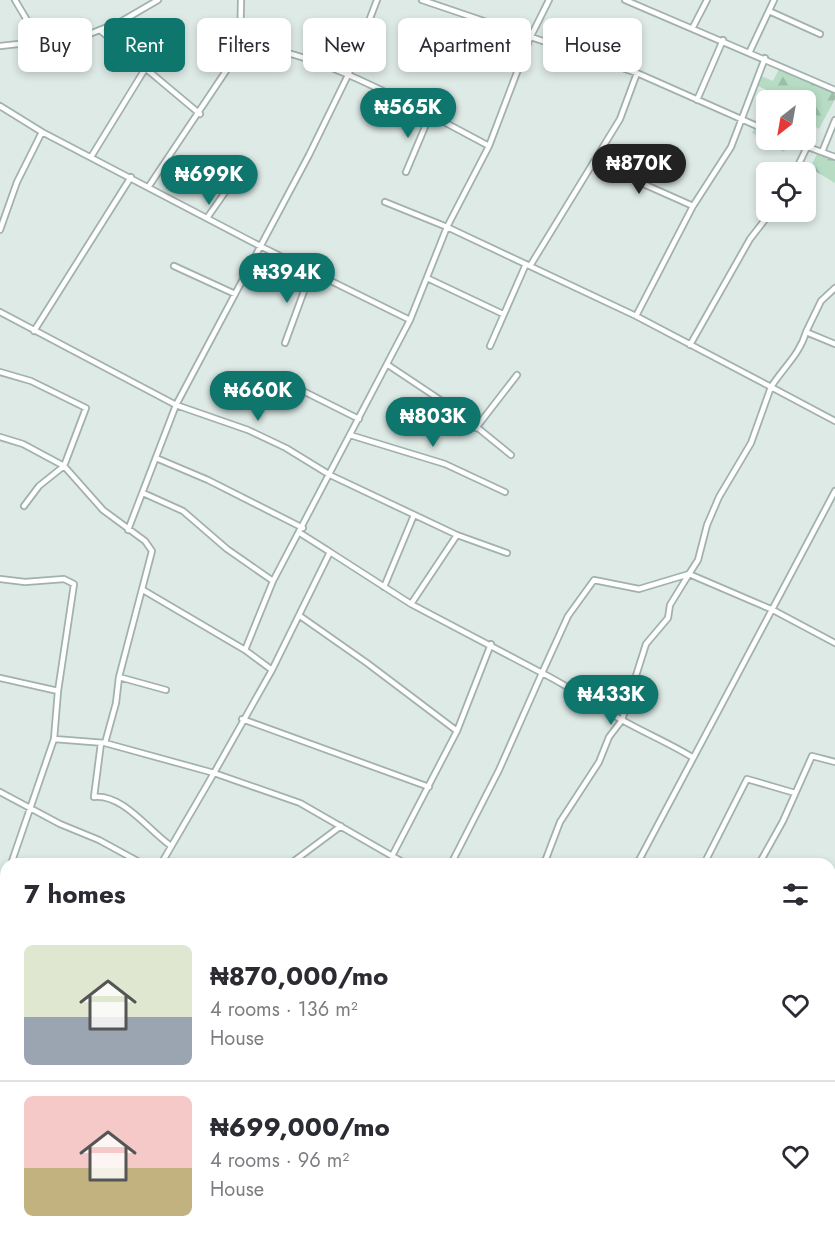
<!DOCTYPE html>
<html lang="en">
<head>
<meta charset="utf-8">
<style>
  :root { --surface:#fff; --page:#f2f2f3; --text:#2b2b33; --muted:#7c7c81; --line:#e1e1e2; --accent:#0f766e }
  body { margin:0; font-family:Jost,sans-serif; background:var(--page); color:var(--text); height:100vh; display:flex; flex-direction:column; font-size:22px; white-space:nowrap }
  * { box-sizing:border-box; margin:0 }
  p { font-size:20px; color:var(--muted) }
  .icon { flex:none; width:33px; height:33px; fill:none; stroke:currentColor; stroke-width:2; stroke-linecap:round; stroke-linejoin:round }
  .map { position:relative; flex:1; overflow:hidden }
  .sheet { position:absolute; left:0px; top:858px; width:836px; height:384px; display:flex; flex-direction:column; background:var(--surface); border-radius:18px 18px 0 0; box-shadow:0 3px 9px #0003 }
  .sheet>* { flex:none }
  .top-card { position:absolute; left:18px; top:18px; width:800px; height:54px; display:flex; gap:12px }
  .needle { width:39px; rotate:211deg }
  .fabs { position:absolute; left:756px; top:90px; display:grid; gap:12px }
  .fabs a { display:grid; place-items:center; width:60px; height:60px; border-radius:9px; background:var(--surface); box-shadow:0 3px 9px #0003; font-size:30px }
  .price { position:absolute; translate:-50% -51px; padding:0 14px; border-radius:21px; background:var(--accent); color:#fff; font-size:20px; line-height:39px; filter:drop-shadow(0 2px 3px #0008) }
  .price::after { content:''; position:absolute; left:50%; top:36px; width:18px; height:14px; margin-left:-9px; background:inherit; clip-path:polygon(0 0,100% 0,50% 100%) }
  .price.on { background:#222; color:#fff }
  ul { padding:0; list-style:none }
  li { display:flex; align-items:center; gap:18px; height:150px; padding:0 24px }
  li+li { border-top:2px solid var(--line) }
  li span { display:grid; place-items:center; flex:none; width:168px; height:120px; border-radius:9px; color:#555 }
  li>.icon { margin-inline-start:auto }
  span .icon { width:72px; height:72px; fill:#fffc; stroke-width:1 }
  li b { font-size:26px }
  h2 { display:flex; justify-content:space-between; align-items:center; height:72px; padding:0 24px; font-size:26px }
  .chip { padding:0 21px; border-radius:9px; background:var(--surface); box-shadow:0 3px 9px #0003; font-size:21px; line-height:54px }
  .chip.on { background:var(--accent); color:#fff }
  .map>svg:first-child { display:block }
  .forest { fill:url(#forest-firs) }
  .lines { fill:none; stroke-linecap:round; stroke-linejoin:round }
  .street-casing { stroke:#a1b1ad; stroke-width:8 }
  .highway-casing { stroke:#bcc4c2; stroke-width:11 }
  .street { stroke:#fff; stroke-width:4.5 }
  .highway { stroke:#2b665f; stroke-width:8 }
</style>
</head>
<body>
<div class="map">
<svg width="835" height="1242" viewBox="0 0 835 1242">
  <defs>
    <pattern id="forest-firs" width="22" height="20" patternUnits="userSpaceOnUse" patternTransform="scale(1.5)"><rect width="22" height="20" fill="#b6dcc4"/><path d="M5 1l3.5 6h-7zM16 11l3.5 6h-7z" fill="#9cbea9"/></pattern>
  </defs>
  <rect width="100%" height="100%" fill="#deeae6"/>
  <path class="forest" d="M 779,69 L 835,93 L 835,99 L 819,129 L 806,120 L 806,100 L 768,100 L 771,92 L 758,86 L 761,76 L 773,81 Z
    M 754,129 L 766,134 L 766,140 L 778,140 L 787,144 L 784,152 L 752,133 Z
    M 817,154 L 835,161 L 835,183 L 810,168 Z"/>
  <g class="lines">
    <defs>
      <path id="street" d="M 15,0 L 40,42
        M 422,0 L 637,73 L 766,130
        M 549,0 L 530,38 L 489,146 L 447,227 L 636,316 L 771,387 L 751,443 L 719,497 L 707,525 L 698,560 L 689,574 L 773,610 L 835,643
        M 625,0 L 835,90
        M 769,11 L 820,34
        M 693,27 L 707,0
        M 101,31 L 200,114
        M 0,46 L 82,37 L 122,21 L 158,0
        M 240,50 C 291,34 439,120 489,146
        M 750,51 L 774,0
        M 697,100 L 723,40
        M 0,106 L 42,132 L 260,246 L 410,320
        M 789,140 L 835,157
        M 822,152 L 835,120
        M 91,157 L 145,69
        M 594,162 L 693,206
        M 406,172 L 430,115
        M 795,172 L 807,147
        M 149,186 L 240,50 L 241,0
        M 207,218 L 235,178
        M 0,230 L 17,182 L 42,132
        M 174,266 L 235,294
        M 530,266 L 620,119 L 637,73
        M 427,278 L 503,314
        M 0,312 L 176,405 L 248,430 L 286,448 L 330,475 L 457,535 L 507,553
        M 636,316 L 693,206 L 731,147 L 765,58
        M 34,331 L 131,177
        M 806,332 L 821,301 L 835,288
        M 285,343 L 311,272
        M 835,344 L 806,332 C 800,354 783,368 771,387 L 835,421
        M 690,345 L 750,239 L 771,212
        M 490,346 L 526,264
        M 388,365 L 457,411 L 511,455
        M 0,372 L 31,381 L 86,408 L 64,466 L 39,486 L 24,506
        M 275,377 L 359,419
        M 476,428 L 517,375
        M 350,435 L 445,464 L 505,492
        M 0,437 L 23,444 L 64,466 L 103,510 L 145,541 L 152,551 L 119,677 L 116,703 L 105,743
        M 156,458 L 208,480 L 303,528
        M 143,493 L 183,511 L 227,549 L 273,581
        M 128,530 L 176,405 L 309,155 L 349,73 L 377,0
        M 330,552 L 411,604 L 542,673 L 499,770 L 451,864
        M 689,574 L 639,589 L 594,580 L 568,616 L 542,673 C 570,687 595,705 622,720 C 645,733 669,743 692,757
        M 0,579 L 25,582 L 64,579 L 74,584 L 58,691
        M 384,587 L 414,515
        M 143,590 L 245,650 L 272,670
        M 411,604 L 457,535
        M 300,616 L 367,663 L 457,731
        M 245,650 L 273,581 L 410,320 L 447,227 L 385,202
        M 119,677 L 166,690
        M 0,678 L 58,691 L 54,739 L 11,864
        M 242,719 L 429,787
        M 54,739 L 105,743 L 214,773 L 272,670 L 330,552 L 300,533
        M 101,743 L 94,797 C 123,794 148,830 171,846
        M 0,792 L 60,824 L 99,840 L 143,864
        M 392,856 L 457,731 L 491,644
        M 161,864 L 214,773 L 300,803 L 406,864
        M 290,864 L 341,826
        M 544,864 L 560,822 L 599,762 L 609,737 L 622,720 L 646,644 L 668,618 L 670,605 L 689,574
        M 637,864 L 835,491
        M 704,864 L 747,779 L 795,793
        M 759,864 L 783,821 L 812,756 L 835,762
        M 0,891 L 6,876
        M 0,916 L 6,919
        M 830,1020 L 835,1010
        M 830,1119 L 835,1122
        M 0,1132 L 6,1122
        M 830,1234 L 835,1237
        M 368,1236 L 377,1242
        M 243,1242 L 247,1236
        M 364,1242 L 367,1236
        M 610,1242 L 613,1236"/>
      <path id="highway" d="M 0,1189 L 6,1193
        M 0,1206 L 6,1209
        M 53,1236 L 63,1242
        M 81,1236 L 91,1242"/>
    </defs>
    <use href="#street" class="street-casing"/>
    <use href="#highway" class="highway-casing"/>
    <use href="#street" class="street"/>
    <use href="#highway" class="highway"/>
  </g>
</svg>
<div class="fabs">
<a><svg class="needle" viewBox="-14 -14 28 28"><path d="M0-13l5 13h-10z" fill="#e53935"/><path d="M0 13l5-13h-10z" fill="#7c7c81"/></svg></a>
<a><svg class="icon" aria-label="locate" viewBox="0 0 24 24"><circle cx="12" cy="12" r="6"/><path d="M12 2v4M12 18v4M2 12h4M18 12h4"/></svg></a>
</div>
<b class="price" style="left:408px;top:139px">₦565K</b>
<b class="price on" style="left:639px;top:195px">₦870K</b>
<b class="price" style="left:209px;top:206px">₦699K</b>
<b class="price" style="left:287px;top:304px">₦394K</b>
<b class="price" style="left:258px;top:422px">₦660K</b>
<b class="price" style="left:433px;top:448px">₦803K</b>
<b class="price" style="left:611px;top:726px">₦433K</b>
<div class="top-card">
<a class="chip">Buy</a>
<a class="chip on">Rent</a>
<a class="chip">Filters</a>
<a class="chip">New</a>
<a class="chip">Apartment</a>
<a class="chip">House</a>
</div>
<section class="sheet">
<h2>7 homes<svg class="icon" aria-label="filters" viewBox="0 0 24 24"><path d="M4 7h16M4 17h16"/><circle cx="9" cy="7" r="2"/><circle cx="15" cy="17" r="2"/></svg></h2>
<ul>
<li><span style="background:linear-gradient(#dfe7d0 60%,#9aa5b1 0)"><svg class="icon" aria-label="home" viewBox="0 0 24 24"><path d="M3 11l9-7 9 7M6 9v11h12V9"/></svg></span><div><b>₦870,000/mo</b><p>4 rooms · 136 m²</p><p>House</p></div><svg class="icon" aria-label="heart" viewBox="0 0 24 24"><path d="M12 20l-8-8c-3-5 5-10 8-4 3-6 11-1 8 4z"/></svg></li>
<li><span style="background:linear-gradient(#f6c9c9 60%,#c2b280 0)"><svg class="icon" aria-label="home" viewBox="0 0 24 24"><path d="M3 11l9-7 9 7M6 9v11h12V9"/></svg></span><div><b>₦699,000/mo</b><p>4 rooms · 96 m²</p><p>House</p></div><svg class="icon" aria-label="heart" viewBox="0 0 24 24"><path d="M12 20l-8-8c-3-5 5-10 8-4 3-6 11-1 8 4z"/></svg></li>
</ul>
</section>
</div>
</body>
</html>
